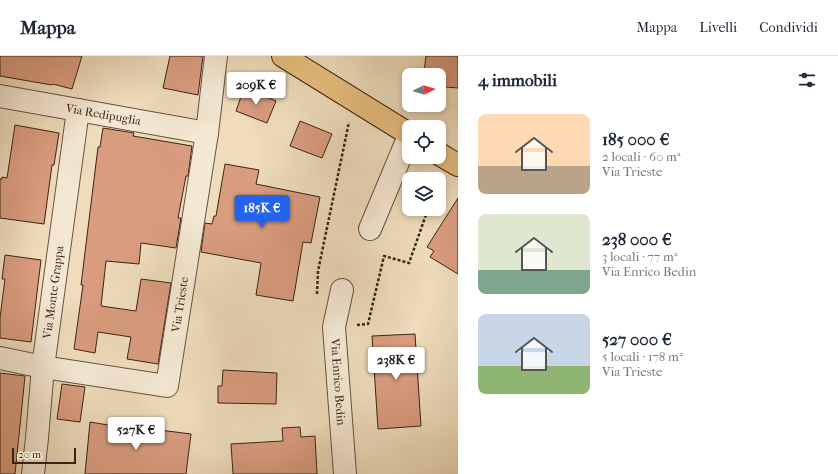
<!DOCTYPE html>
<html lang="it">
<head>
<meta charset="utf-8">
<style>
  :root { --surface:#fff; --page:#f6f6f7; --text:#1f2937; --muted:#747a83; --line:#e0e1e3; --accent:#2563eb }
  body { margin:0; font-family:"IM FELL French Canon",serif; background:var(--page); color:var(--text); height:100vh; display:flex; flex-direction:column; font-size:15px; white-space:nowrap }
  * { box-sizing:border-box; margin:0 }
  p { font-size:13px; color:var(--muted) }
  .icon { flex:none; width:22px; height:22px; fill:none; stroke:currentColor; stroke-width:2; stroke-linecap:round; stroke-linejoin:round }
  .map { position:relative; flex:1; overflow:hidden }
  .drawer { display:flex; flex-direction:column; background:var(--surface); width:380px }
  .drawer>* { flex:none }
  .needle { width:26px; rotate:85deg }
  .tools { position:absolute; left:402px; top:12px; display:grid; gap:8px }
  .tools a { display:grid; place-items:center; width:44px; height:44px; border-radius:8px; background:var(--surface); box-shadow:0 2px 6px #0003; font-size:20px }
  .scale { position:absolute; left:12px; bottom:10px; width:64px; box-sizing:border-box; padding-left:4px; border:2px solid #3c2415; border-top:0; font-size:11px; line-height:14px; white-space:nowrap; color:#3c2415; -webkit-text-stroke:3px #f4e8d3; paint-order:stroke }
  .price { position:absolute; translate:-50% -34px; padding:0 9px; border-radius:4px; background:#fff; color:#222; font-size:13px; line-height:26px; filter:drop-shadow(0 1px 2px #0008) }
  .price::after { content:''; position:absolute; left:50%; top:24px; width:12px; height:9px; margin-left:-6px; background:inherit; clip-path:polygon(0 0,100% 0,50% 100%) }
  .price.current { background:var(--accent); color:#fff }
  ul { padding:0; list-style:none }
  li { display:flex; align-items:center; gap:12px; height:100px; padding:0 20px }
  li span { display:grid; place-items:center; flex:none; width:112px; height:80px; border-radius:8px; color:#555 }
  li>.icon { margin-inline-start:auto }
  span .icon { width:48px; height:48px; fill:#fffc; stroke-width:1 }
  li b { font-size:17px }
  h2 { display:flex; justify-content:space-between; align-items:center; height:48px; padding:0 20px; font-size:17px }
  header { display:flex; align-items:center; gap:24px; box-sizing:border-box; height:56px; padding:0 20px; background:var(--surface); border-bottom:1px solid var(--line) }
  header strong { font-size:19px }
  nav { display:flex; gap:22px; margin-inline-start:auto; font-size:14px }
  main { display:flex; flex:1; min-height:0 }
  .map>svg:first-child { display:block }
  .building { fill:#d99c7f; stroke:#3c2415 }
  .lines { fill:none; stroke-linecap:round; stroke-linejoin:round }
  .minor-casing { stroke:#68523f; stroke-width:24 }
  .major-casing { stroke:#3c2415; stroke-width:24 }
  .path { stroke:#3c2415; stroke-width:2.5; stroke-dasharray:3 2; stroke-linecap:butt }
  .minor { stroke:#f4e8d3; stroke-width:22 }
  .major { stroke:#e7be7e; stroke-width:22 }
  .labels { text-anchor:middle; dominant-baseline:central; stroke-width:3; stroke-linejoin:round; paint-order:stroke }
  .street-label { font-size:12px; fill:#3c2415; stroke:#f4e8d3 }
</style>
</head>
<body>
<header>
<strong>Mappa</strong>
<nav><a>Mappa</a><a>Livelli</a><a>Condividi</a></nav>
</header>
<main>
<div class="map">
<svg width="458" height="418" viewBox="0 0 458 418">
  <rect width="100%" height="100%" fill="#eedcbc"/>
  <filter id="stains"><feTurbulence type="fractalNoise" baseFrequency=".005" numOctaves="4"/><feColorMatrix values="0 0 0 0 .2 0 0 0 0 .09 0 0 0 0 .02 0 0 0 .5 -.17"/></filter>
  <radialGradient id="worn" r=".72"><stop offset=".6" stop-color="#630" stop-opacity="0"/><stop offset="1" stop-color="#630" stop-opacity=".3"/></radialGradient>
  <path class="building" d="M 0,0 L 82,0 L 72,33 L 53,28 L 52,29 L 0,20 Z
    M 170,0 L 203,0 L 198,39 L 163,32 Z
    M 426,0 L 458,0 L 458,32 L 446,31 L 439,26 L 439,19 L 428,19 L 424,16 Z
    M 244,32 L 276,45 L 267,67 L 236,55 Z
    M 300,65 L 332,78 L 322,102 L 290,90 Z
    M 15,69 L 59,77 L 54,109 L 52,109 L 44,168 L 0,162 L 0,123 L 2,123 L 2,121 L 7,122 Z
    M 103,72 L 134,77 L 133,80 L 192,90 L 188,120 L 186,120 L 178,162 L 181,162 L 176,192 L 141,187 L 139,208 L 106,205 L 101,250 L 136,255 L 141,223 L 171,227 L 158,308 L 127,303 L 131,281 L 98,276 L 95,297 L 74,293 L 83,229 L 81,229 L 98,91 L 100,91 Z
    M 225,108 L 259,114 L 256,128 L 320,141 L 311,187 L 303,186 L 293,245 L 256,239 L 261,207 L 201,196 L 205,167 L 212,168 L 214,160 L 216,160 Z
    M 458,142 L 458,218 L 430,201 L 434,195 L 427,191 Z
    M 5,199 L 41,204 L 31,286 L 0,282 L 0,262 L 5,223 L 2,223 Z
    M 415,278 L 421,370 L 378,373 L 372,280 Z
    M 223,314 L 277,317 L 276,348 L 218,347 L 218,330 L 222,330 Z
    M 0,317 L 25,320 L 15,418 L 0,418 Z
    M 62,328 L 85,331 L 80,366 L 57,363 Z
    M 90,366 L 144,375 L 144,372 L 191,378 L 186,418 L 85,418 Z
    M 300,371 L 301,381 L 315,380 L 317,418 L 233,418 L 231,388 L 283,385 L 282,372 Z"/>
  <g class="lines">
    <defs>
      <g id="minor">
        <path id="s1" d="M 0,40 L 207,77"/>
        <path d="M 370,173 L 409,80"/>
        <path id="s2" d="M 342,234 L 334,271 L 345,418"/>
        <path id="s3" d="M 0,302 L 43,311 L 167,330 L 207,77 L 216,0"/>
        <path id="s4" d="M 33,418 L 37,382 L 43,311 L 78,54"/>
      </g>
      <path id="major" d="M 283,0 L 409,78
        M 439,98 L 458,109"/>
    </defs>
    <use href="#minor" class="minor-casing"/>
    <use href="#major" class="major-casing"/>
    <path class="path" d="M 317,238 L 318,215 L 349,66
      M 357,269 L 368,268 L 384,200 L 409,207 L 428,153"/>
    <use href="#minor" class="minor"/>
    <use href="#major" class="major"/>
  </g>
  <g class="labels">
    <g class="street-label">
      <text stroke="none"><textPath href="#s1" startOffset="105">Via Redipuglia</textPath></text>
      <text stroke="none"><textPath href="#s4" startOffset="183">Via Monte Grappa</textPath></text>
      <text stroke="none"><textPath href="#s3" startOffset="252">Via Trieste</textPath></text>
      <text stroke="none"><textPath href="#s2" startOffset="93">Via Enrico Bedin</textPath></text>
    </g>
  </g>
  <rect width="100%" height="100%" filter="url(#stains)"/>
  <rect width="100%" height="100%" fill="url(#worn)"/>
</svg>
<div class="tools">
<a><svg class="needle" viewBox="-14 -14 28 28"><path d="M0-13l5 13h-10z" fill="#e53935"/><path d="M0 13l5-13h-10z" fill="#747a83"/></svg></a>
<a><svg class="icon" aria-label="locate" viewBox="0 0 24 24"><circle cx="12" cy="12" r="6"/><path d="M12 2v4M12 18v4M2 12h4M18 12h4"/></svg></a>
<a><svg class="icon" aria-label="layers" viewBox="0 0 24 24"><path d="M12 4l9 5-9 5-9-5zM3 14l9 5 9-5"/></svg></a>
</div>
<div class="scale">20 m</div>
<b class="price" style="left:256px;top:50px">209K €</b>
<b class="price current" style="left:262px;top:173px">185K €</b>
<b class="price" style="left:396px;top:325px">238K €</b>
<b class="price" style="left:136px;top:395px">527K €</b>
</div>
<section class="drawer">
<h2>4 immobili<svg class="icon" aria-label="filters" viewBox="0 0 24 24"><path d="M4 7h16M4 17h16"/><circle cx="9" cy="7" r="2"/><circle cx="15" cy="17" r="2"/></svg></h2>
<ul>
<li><span style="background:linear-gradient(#ffd9b3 65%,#b9a48a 0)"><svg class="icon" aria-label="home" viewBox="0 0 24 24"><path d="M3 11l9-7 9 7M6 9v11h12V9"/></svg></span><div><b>185 000 €</b><p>2 locali · 60 m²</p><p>Via Trieste</p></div></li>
<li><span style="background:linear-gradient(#dfe7d0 70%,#7fa58c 0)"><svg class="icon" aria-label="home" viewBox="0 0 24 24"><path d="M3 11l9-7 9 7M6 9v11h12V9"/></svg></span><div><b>238 000 €</b><p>3 locali · 77 m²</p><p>Via Enrico Bedin</p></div></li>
<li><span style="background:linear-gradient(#c9d6e8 65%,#8fb573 0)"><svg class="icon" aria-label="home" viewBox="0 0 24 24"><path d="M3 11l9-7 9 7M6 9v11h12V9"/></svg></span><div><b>527 000 €</b><p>5 locali · 178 m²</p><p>Via Trieste</p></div></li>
</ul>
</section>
</main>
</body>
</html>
